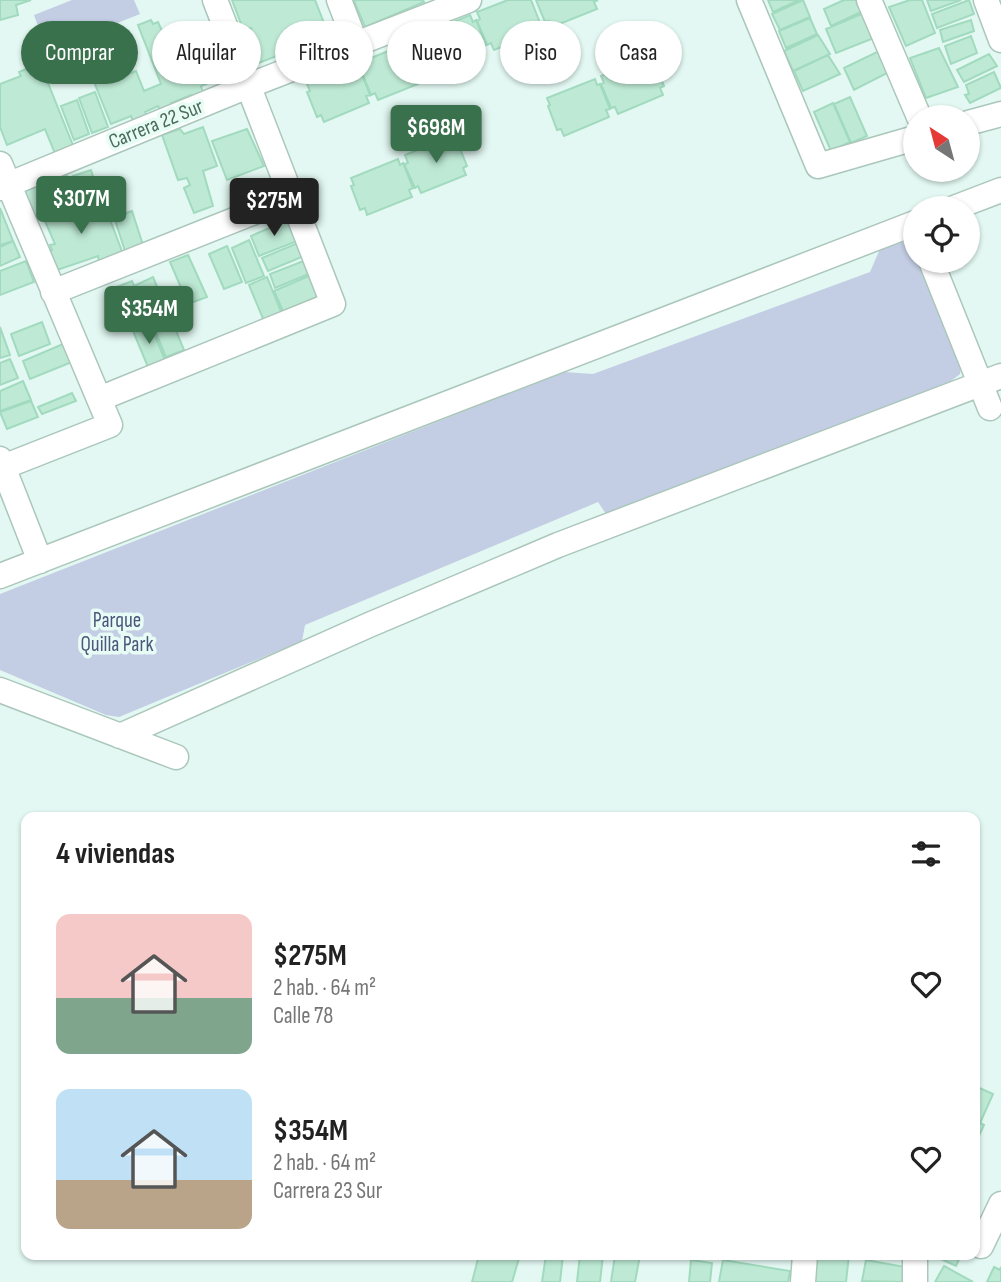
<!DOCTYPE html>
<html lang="es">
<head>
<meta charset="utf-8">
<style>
  :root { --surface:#fff; --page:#f2f2f2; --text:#222; --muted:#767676; --accent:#3a714d }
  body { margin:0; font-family:"Sofia Sans Condensed",sans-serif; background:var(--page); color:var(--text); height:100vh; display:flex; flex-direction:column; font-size:26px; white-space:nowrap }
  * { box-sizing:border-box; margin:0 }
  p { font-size:23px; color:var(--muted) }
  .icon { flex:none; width:38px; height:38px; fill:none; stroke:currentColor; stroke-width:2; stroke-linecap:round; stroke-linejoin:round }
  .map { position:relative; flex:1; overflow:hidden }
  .details { position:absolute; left:21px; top:812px; width:959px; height:448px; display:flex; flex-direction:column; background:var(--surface); border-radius:14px; box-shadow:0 2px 5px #0004 }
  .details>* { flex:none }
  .guide { position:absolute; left:21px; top:21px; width:959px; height:63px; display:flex; gap:14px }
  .needle { width:46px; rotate:324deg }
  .buttons { position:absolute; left:903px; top:105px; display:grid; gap:14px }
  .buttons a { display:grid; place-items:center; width:77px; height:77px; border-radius:50%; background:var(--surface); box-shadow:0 2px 5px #0004; font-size:35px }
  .price { position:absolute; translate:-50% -60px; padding:0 16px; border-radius:7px; background:var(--accent); color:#fff; font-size:23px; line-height:46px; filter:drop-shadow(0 2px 4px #0008) }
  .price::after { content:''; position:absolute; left:50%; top:42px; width:21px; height:16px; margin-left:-10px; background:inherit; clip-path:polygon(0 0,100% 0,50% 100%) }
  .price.selected { background:#222; color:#fff }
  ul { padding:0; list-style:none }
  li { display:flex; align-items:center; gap:21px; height:175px; padding:0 35px }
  li span { display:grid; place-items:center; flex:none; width:196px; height:140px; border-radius:14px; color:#555 }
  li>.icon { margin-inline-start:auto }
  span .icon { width:84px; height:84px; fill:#fffc; stroke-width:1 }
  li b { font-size:30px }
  h2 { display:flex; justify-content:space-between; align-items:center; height:84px; padding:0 35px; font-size:30px }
  .pill { padding:0 24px; border-radius:32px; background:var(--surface); box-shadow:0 2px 5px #0004; font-size:24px; line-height:63px }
  .pill.selected { background:var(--accent); color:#fff }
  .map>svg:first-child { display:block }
  .green { fill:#c3cde3 }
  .building { fill:#beead5; stroke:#a1dabe; stroke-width:2 }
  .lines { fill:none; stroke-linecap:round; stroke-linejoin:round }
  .street-casing { stroke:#abc7bb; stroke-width:27 }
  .street { stroke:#fff; stroke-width:24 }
  .labels { text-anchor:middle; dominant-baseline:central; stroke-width:7; stroke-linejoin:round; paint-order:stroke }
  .street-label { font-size:21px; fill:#4c6c5c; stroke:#e8fcf6 }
  .park-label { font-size:21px; fill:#4c557b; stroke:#e8fcf6 }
</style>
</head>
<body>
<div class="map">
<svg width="1001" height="1282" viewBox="0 0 1001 1282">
  <rect width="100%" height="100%" fill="#e3f8f2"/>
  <path class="green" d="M 72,0 L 134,0 L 140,14 L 47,51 L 34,15 Z
    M 903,242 L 911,245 L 915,261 L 918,261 L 961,366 L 960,374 L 947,384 L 606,514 L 598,502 L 305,625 L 302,641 L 119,717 L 106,715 L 0,670 L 0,594 L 564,372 L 593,374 L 870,272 L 880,249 Z"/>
  <path class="building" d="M 0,0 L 31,0 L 16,5 L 18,15 L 0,20 Z
    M 232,0 L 315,0 L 329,36 L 256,64 L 245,36 L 252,33 L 251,28 L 243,29 Z
    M 357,0 L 423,0 L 424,2 L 365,27 L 354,1 Z
    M 508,0 L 531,0 L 540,23 L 536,25 L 539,32 L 494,50 L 491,43 L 487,45 L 477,21 L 480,19 L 477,12 Z
    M 536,0 L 598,0 L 594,2 L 597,9 L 552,27 L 549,21 L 545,22 Z
    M 768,0 L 799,0 L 773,12 Z
    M 803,0 L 810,17 L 780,30 L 772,14 Z
    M 844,0 L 856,0 L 861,12 L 831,26 L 824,9 Z
    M 910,0 L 922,0 L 935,33 L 906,46 L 889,7 Z
    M 927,0 L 961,0 L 931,11 Z
    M 969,0 L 974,14 L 937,28 L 932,14 Z
    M 864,13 L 874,38 L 836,53 L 826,29 Z
    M 470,15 L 473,22 L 476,20 L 486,45 L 482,47 L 485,54 L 440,72 L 437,66 L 433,67 L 423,43 L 426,42 L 423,35 Z
    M 810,18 L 817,34 L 786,48 L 779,31 Z
    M 151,20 L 153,24 L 158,22 L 163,33 L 159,35 L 164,47 L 168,45 L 165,39 L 205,23 L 226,76 L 201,86 L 204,95 L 193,100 L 191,95 L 171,103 L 173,107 L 161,112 L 158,106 L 145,112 L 148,117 L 134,123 L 131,116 L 111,124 L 82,52 L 101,44 L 115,79 L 136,71 L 144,91 L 161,84 L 138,25 Z
    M 971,20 L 974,31 L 943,42 L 940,30 Z
    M 818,35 L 830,54 L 793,71 L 784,51 Z
    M 971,36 L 977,53 L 951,64 L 945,46 Z
    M 408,43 L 411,49 L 414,48 L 424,73 L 420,74 L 423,82 L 378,100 L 375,93 L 371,95 L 361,70 L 364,69 L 361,62 Z
    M 939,48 L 958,87 L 926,98 L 910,58 Z
    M 879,51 L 889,72 L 854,90 L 844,68 Z
    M 989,54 L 997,66 L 964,82 L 957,70 Z
    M 828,55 L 840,74 L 803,91 L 794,71 Z
    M 648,57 L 651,63 L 654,62 L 664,86 L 660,88 L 663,95 L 618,114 L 615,107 L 611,108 L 601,84 L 604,83 L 601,76 Z
    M 40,63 L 74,148 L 56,156 L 45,129 L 7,145 L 0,127 L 0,84 L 21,76 L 19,72 Z
    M 354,65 L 357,71 L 360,70 L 370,95 L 366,96 L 369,103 L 324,122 L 321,115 L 317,117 L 307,92 L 310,91 L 307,84 Z
    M 994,72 L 1001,88 L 970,103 L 965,95 L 969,94 L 966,85 Z
    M 595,79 L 597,85 L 600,84 L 610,109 L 606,110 L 609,117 L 564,136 L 561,129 L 557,130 L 548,106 L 550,105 L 547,98 Z
    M 95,92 L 108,127 L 92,133 L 79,98 Z
    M 850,97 L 867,136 L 851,143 L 834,104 Z
    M 77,100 L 89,134 L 74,140 L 61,106 Z
    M 833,103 L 850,142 L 831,151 L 814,112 Z
    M 203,127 L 217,166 L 203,171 L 213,206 L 194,213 L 184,188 L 190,185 L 187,178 L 178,180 L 162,135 L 180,129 L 184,134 Z
    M 247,129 L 264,166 L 227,180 L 212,141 Z
    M 451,136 L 454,143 L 457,141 L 467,166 L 463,168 L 466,175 L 421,193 L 418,186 L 415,188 L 404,164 L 408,163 L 405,155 Z
    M 398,159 L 400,165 L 403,163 L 413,188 L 409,190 L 412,197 L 367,215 L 365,208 L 360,210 L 351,186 L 354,185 L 351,178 Z
    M 91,170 L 102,205 L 84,211 L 73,176 Z
    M 66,173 L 76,201 L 31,218 L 20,190 Z
    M 75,203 L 82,219 L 106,209 L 123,254 L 99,261 L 98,256 L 57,270 L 49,250 L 52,250 L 50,245 L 55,244 L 42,214 Z
    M 0,208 L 13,241 L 0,245 Z
    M 132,211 L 143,245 L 125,251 L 114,217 Z
    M 288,220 L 297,241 L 259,256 L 251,236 Z
    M 249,240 L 264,276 L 246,283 L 232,248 Z
    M 13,241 L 20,257 L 0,266 L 0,247 Z
    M 298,243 L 304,256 L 268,271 L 262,258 Z
    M 227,246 L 242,282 L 224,289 L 209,254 Z
    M 188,255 L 207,297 L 188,304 L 170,262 Z
    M 306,260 L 311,273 L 275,288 L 270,274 Z
    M 26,261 L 34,282 L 0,295 L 0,271 Z
    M 311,275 L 320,296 L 283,311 L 274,291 Z
    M 153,277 L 168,313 L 151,321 L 136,285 Z
    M 267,277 L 282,314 L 264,321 L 249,285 Z
    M 132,281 L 147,317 L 129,324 L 114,288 Z
    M 169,314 L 184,350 L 166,357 L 151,321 Z
    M 42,322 L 50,344 L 19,356 L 11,334 Z
    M 150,324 L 165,360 L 148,367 L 133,331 Z
    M 0,327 L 10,355 L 0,358 Z
    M 63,344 L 72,362 L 30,379 L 23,361 Z
    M 10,359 L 18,378 L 0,385 L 0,363 Z
    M 23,381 L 31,400 L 0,411 L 0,391 Z
    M 72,393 L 76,401 L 42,414 L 38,407 Z
    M 31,401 L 38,417 L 7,429 L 0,412 Z
    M 975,1086 L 993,1094 L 980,1123 L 984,1125 L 978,1138 L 975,1136 Z
    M 479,1255 L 520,1255 L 512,1282 L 472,1282 Z
    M 546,1255 L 563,1255 L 560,1282 L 542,1282 Z
    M 580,1255 L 603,1255 L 600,1282 L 577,1282 Z
    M 615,1255 L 640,1255 L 635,1282 L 611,1282 Z
    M 819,1255 L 849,1255 L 846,1282 L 812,1282 L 810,1256 L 819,1258 Z
    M 932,1255 L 961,1255 L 956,1266 Z
    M 691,1260 L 712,1263 L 710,1282 L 689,1282 Z
    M 723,1260 L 790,1271 L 788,1282 L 719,1282 Z
    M 866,1260 L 905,1267 L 902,1282 L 862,1281 Z
    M 944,1266 L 973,1282 L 935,1282 Z
    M 994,1267 L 1000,1270 L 1001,1267 L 1001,1282 L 987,1282 Z"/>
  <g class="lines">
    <defs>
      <path id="street" d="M 339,0 L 356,44
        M 749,0 L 818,166 L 915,138
        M 869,0 L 919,117
        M 986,0 L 1001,40
        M 968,123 L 1001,114
        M 0,164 L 110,425 L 3,467
        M 0,188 L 248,86 L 469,0
        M 954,208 L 1001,190
        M 931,261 L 990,408
        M 53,292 L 292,197
        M 99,399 L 333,304 L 215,0
        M 0,459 L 40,561
        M 0,576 L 915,223
        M 0,690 L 176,757
        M 120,736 L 369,625 L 558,545 L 1001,376
        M 981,1246 L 1001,1204
        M 803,1282 L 805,1255
        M 915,1282 L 915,1255"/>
    </defs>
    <use href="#street" class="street-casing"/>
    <use href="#street" class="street"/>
  </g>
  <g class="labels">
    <g class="street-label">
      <text transform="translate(156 124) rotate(-22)">Carrera 22 Sur</text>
    </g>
    <g class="park-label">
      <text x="117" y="620">Parque<tspan x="117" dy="24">Quilla Park</tspan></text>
    </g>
  </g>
</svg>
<div class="buttons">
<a><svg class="needle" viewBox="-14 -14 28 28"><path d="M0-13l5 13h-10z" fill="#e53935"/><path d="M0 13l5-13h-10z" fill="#767676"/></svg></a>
<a><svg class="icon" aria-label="locate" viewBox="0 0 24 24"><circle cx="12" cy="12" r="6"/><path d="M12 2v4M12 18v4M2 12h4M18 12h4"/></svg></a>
</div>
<b class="price" style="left:436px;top:165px">$698M</b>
<b class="price" style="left:81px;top:236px">$307M</b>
<b class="price selected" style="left:274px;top:238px">$275M</b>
<b class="price" style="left:149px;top:346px">$354M</b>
<div class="guide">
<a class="pill selected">Comprar</a>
<a class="pill">Alquilar</a>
<a class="pill">Filtros</a>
<a class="pill">Nuevo</a>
<a class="pill">Piso</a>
<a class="pill">Casa</a>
</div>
<section class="details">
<h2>4 viviendas<svg class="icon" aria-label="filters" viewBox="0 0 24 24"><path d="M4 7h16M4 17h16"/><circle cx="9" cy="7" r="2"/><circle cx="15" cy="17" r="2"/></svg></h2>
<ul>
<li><span style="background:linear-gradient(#f6c9c9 60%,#7fa58c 0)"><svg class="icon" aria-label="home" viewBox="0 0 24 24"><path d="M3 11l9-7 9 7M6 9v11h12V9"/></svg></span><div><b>$275M</b><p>2 hab. · 64 m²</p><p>Calle 78</p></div><svg class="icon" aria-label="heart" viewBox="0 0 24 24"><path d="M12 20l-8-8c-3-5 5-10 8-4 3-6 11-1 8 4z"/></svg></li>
<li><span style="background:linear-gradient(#bfe0f5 65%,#b9a48a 0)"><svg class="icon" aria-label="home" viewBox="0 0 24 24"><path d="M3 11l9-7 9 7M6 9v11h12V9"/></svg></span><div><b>$354M</b><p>2 hab. · 64 m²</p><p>Carrera 23 Sur</p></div><svg class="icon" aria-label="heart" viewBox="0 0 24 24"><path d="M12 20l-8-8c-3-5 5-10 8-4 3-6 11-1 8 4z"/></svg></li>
</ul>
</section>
</div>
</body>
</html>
